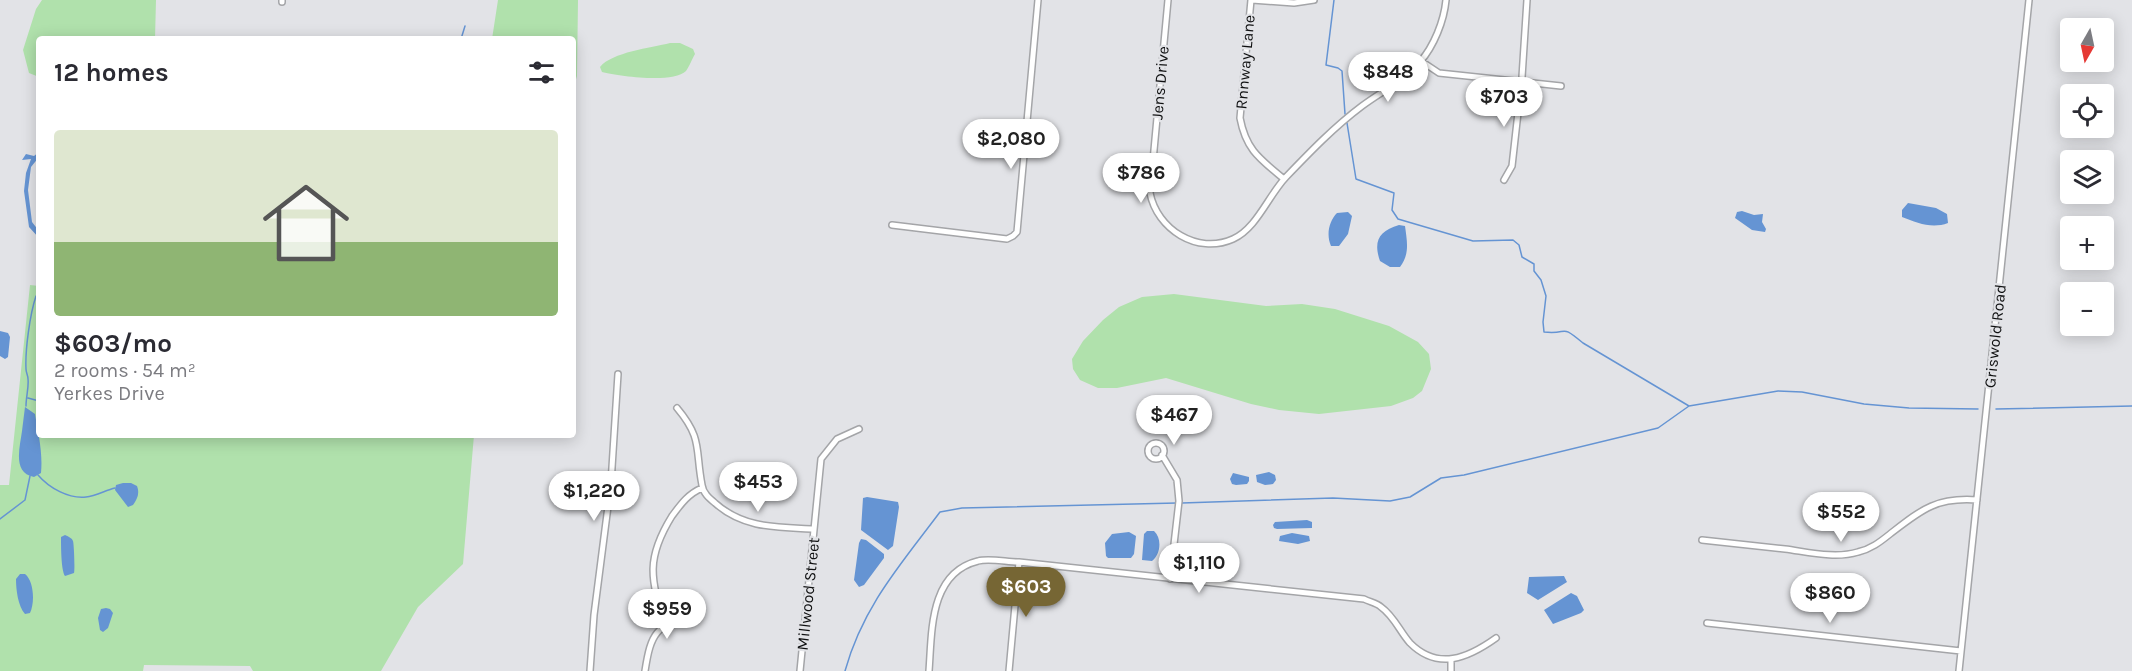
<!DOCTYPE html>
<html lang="en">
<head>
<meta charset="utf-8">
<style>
  :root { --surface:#fff; --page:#f7f7f7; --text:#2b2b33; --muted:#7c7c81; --line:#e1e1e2; --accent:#766634 }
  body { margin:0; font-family:Karla,sans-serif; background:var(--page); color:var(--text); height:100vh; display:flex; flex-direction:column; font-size:22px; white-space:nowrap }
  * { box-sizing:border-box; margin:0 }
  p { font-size:20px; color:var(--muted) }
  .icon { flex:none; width:33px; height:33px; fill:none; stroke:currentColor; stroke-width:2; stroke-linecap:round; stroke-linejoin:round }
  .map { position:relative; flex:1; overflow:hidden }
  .drawer { position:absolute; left:36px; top:36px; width:540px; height:402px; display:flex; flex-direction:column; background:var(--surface); border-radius:6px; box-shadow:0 3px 15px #0003 }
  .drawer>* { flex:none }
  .needle { width:39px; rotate:189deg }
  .tools { position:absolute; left:2060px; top:18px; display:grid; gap:12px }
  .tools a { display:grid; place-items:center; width:54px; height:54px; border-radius:6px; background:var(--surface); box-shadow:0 3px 15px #0003; font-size:30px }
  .price { position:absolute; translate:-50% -51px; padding:0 14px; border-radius:21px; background:#fff; color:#222; font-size:20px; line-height:39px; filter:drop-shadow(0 2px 3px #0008) }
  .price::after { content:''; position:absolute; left:50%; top:36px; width:18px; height:14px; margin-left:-9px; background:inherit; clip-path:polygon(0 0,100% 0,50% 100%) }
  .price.active { background:var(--accent); color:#fff }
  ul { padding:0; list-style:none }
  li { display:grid; align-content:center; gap:12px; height:318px; padding:0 18px }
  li+li { border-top:2px solid var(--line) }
  li span { display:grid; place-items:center; height:186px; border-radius:6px; color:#555 }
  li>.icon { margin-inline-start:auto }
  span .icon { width:108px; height:108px; fill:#fffc; stroke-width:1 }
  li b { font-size:26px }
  h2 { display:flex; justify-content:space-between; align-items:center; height:72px; padding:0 18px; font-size:26px }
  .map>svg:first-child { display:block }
  .green { fill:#b0e1ac }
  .water { fill:#6594d3 }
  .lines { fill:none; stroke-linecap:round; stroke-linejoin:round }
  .stream { stroke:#6594d3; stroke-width:1.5 }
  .minor-casing { stroke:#a4a5a8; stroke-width:8 }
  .minor { stroke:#fff; stroke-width:5 }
  .labels { text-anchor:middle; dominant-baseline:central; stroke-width:4.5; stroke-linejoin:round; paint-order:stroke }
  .street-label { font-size:16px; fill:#0f1011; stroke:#e2e3e7 }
</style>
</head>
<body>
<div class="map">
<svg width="2132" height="671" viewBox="0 0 2132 671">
  <rect width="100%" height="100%" fill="#e2e3e7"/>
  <path class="green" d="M 42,0 L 156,0 L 155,39 L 39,39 L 39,77 L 29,73 L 23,50 L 36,9 Z
    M 498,0 L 578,0 L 577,76 L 573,90 L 573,39 L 492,39 Z
    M 670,43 L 680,43 L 693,49 L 695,54 C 692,59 689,67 686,71 C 673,84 619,76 602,72 L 600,67 C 612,52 651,48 670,43 Z
    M 30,285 L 39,286 L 39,435 L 474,435 L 463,564 L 418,607 L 381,671 L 253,671 L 250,666 L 144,665 L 143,671 L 0,671 L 0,485 L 9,485 Z
    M 1174,294 L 1266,306 L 1302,304 L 1335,309 L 1389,326 L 1418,342 L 1429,354 L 1431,369 L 1422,391 L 1413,398 L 1391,406 L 1319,414 L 1279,410 L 1251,404 L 1166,378 L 1117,388 L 1098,388 L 1080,380 L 1073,369 L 1072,359 L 1083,341 L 1103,320 L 1119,307 L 1142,297 Z"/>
  <path class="water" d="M 39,152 L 39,157 L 31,167 L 28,190 L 32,222 L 39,231 L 39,238 L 29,227 L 24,191 L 26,173 L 31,159 L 22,160 L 26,154 L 34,156 Z
    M 1908,203 L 1936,208 L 1947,214 L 1948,223 C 1932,229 1917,223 1902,217 L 1902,210 Z
    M 1742,211 L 1754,215 L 1763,214 L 1762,222 L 1766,229 L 1765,232 L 1752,230 L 1735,218 L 1737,212 Z
    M 1348,212 L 1352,216 L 1348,234 L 1339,246 L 1331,246 C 1326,235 1329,221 1337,213 Z
    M 1399,225 L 1405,226 C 1407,241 1410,254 1400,267 L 1390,267 L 1380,261 C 1373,241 1379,231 1399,225 Z
    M 0,331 L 8,333 L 10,337 L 8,357 L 5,359 L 0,356 Z
    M 25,407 L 35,414 C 38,433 43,452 41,473 L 34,477 C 12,473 20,447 22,431 C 23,423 24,415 25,407 Z
    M 1269,472 L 1275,475 L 1276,480 L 1273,484 L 1265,485 L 1257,482 L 1256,475 Z
    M 1233,473 L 1249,477 L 1249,481 L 1247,484 L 1236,485 L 1232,484 L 1230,479 Z
    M 123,483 L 131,483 L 137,486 C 140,494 137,499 133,505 L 128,507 L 115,490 L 116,485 Z
    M 867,497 L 898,502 L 899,507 L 893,546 L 888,550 L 861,530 L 863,498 Z
    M 1307,520 L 1312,522 L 1312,528 L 1277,529 L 1274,528 L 1273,525 L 1275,522 Z
    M 1147,531 L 1154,531 C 1162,538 1161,554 1152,561 L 1142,560 L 1144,534 Z
    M 1129,532 L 1136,536 L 1134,554 L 1131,558 L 1108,558 L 1106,556 L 1105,543 L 1112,534 Z
    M 1292,533 L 1309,536 L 1310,541 L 1298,544 L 1279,541 L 1280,536 Z
    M 65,535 C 69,537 72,538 73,541 C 74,544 75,570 74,573 L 65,576 C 61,570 61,545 61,537 Z
    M 861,539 L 866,540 L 884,554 L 884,558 L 864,585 L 859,587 L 854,580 L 859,543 Z
    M 20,574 L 25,574 C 34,581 35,603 30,613 L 25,614 C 18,606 16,590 16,579 Z
    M 1564,576 L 1567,582 L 1538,600 L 1527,593 L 1529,577 Z
    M 1571,593 L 1577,596 L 1584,610 L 1581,613 L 1553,624 L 1544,610 Z
    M 106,608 L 110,609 L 113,613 L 108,628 L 103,632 L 100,630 L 98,618 L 101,609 Z"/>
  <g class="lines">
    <path class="stream" d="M 1334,0 L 1326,65 L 1338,68 L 1342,71 L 1345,114
      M 461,39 L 465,26
      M 1347,123 L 1356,179 L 1394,193 L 1392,210 L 1398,219 L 1473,241 L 1513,240 L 1519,245 L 1522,257 L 1534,264 L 1534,271 L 1541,280 L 1546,296 L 1543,322 L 1544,332 C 1570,335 1559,323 1583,343 L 1689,406
      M 28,398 L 39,401
      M 26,406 C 26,397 29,387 28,379 C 28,375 26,373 26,369 C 25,350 30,314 36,296 L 39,294
      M 1996,409 L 2132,406
      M 38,475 C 49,488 69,499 86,497 C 96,496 106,490 115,488
      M 1182,503 L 1333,498 L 1390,501 L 1410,497 L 1441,478 L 1464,475 L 1658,428 L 1689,406 L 1778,391 L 1802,392 L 1864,404 L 1909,408 L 1978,409
      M 0,519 L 25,500 L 30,476
      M 845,671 C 863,606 901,564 940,512 L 962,508 L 1177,503"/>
    <defs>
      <path id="minor" d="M 1168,0 L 1150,193 C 1157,229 1197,255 1233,239 C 1257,228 1268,196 1286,177 C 1310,152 1334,127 1362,106 C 1382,91 1404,81 1420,62 C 1434,46 1444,21 1446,0
        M 1251,0 L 1240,118 C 1246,150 1260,159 1284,179
        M 1252,0 L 1294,3 L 1314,0
        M 282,2 L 282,0
        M 1421,61 L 1439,73 L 1561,86
        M 1504,180 L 1512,166 L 1522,77 L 1527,0
        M 892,225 L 1007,239 L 1013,236 L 1017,232 L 1038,0
        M 677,408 C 703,439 695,449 702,485 C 703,493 709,498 715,503 C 744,529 778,527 814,529
        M1148 451a8 8 0 1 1 16 0a8 8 0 1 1-16 0Z
        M 1162,455 L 1177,480 L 1179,501 L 1170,579
        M 1702,540 C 1729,543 1757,546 1785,549 C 1808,552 1835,559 1858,552 C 1871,549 1880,542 1890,534 C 1921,510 1936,497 1977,500
        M 1707,623 L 1961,651
        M 665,624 C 650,578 646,558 672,516 C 681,504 688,494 702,488
        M 1451,661 L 1451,671
        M 590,671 L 594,615 L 611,483 L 618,374
        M 645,671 C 651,632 656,627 692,613
        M 800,671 L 821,459 L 837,439 L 859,429
        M 929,671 C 932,632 929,573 978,561 C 989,558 1007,562 1019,562 L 1364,599 C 1370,602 1377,603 1381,607 C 1394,616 1400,632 1410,643 C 1438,671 1468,658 1496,638
        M 1009,671 L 1019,562
        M 1959,671 L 2029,0"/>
    </defs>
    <use href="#minor" class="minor-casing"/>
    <use href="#minor" class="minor"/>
  </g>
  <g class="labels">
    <g class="street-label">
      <text transform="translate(1245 62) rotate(-85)">Rnnway Lane</text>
      <text transform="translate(1160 83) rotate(-85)">Jens Drive</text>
      <text transform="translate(1995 336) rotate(-84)">Griswold Road</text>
      <text transform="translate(808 594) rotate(-84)">Millwood Street</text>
    </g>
  </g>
</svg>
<div class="tools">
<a><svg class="needle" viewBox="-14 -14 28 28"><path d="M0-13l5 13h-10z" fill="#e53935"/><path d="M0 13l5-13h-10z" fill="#7c7c81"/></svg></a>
<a><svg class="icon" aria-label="locate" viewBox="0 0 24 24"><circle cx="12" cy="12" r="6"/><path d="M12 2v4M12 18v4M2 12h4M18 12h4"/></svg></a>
<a><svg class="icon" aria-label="layers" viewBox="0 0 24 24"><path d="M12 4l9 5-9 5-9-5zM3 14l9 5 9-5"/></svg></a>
<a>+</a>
<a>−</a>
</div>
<b class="price" style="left:1388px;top:103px">$848</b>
<b class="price" style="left:1504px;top:128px">$703</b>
<b class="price" style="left:1011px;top:170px">$2,080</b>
<b class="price" style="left:1141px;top:204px">$786</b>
<b class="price" style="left:1174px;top:446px">$467</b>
<b class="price" style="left:758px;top:513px">$453</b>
<b class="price" style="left:594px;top:522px">$1,220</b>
<b class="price" style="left:1841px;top:543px">$552</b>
<b class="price" style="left:1199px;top:594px">$1,110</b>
<b class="price active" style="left:1026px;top:618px">$603</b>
<b class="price" style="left:1830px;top:624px">$860</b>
<b class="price" style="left:667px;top:640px">$959</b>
<section class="drawer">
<h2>12 homes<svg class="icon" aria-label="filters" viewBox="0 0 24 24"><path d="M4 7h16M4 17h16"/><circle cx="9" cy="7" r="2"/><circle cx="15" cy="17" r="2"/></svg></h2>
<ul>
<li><span style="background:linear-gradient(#dfe7d0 60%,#8fb573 0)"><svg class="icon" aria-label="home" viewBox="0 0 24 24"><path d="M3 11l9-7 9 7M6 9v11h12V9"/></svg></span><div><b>$603/mo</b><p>2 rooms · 54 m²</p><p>Yerkes Drive</p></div></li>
</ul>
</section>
</div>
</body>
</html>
